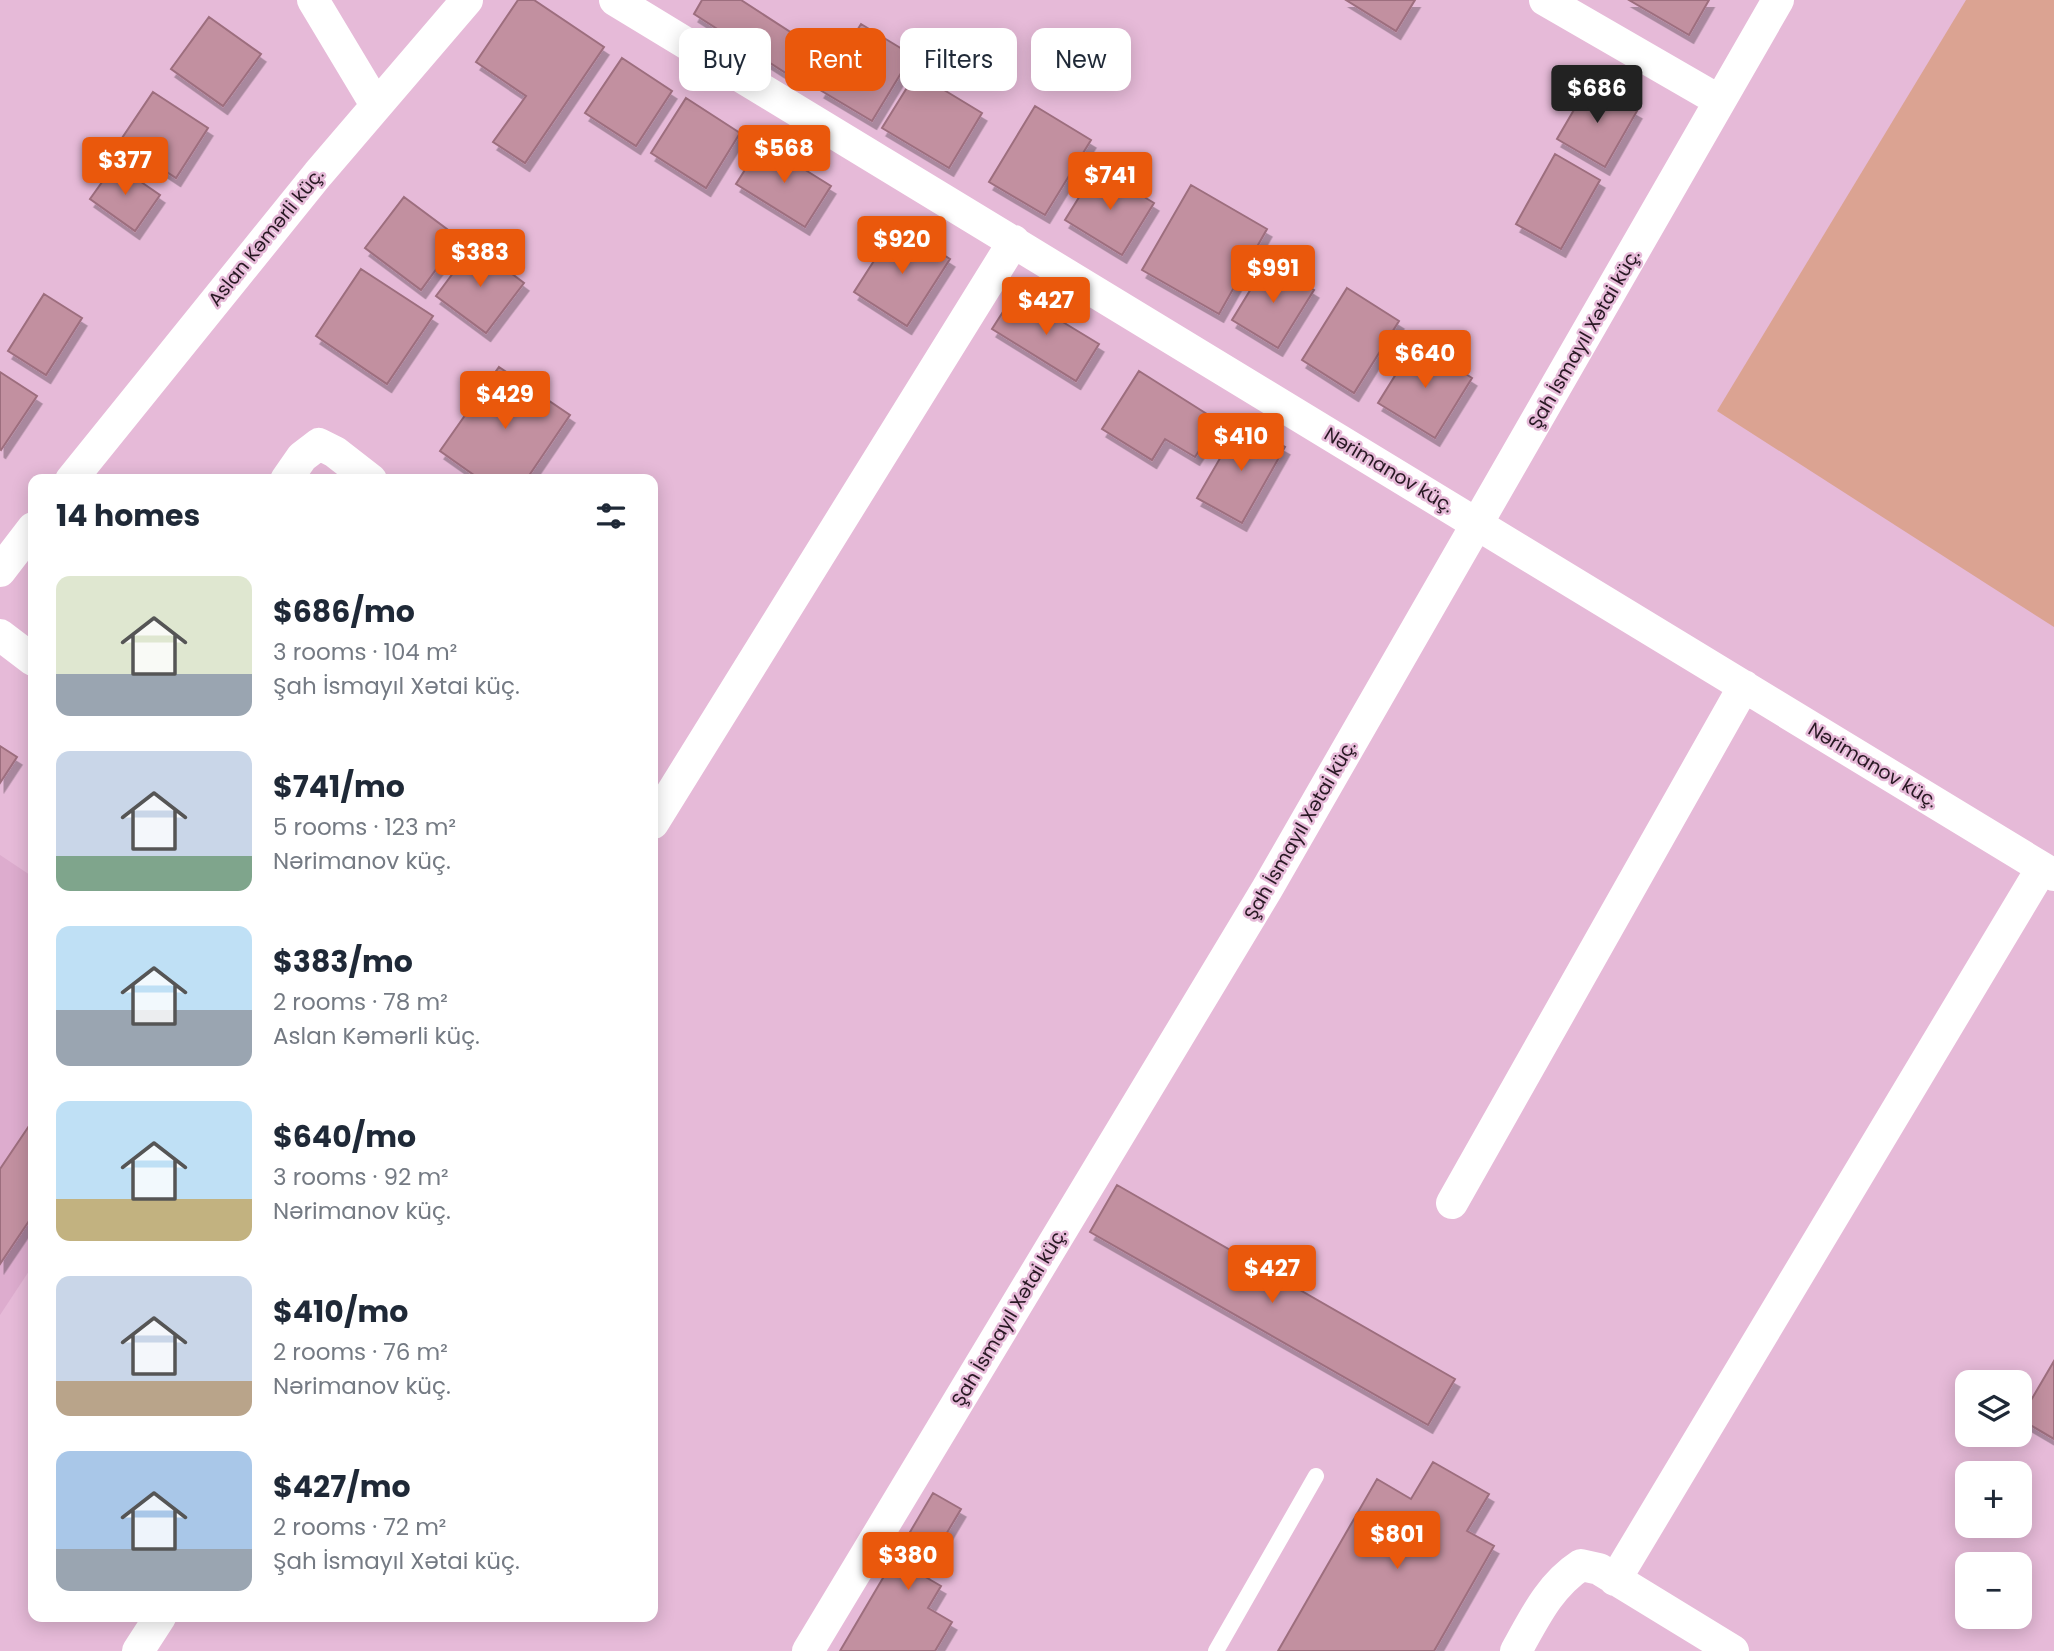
<!DOCTYPE html>
<html lang="en">
<head>
<meta charset="utf-8">
<style>
  :root { --surface:#fff; --page:#f6f6f7; --text:#1f2937; --muted:#747a83; --accent:#ea580c }
  body { margin:0; font-family:Poppins,sans-serif; background:var(--page); color:var(--text); height:100vh; display:flex; flex-direction:column; font-size:26px; white-space:nowrap }
  * { box-sizing:border-box; margin:0 }
  p { font-size:23px; color:var(--muted) }
  .icon { flex:none; width:38px; height:38px; fill:none; stroke:currentColor; stroke-width:2; stroke-linecap:round; stroke-linejoin:round }
  .map { position:relative; flex:1; overflow:hidden }
  .drawer { position:absolute; left:28px; top:474px; width:630px; height:1148px; display:flex; flex-direction:column; background:var(--surface); border-radius:14px; box-shadow:0 4px 18px #0003 }
  .drawer>* { flex:none }
  .banner { position:absolute; left:679px; top:28px; width:665px; height:63px; display:flex; gap:14px }
  .controls { position:absolute; left:1955px; top:1370px; display:grid; gap:14px }
  .controls a { display:grid; place-items:center; width:77px; height:77px; border-radius:14px; background:var(--surface); box-shadow:0 4px 18px #0003; font-size:35px }
  .price { position:absolute; translate:-50% -60px; padding:0 16px; border-radius:7px; background:var(--accent); color:#fff; font-size:23px; line-height:46px; filter:drop-shadow(0 2px 4px #0008) }
  .price::after { content:''; position:absolute; left:50%; top:42px; width:21px; height:16px; margin-left:-10px; background:inherit; clip-path:polygon(0 0,100% 0,50% 100%) }
  .price.on { background:#222; color:#fff }
  ul { padding:0; list-style:none }
  li { display:flex; align-items:center; gap:21px; height:175px; padding:0 28px }
  li span { display:grid; place-items:center; flex:none; width:196px; height:140px; border-radius:14px; color:#555 }
  li>.icon { margin-inline-start:auto }
  span .icon { width:84px; height:84px; fill:#fffc; stroke-width:1 }
  li b { font-size:30px }
  h2 { display:flex; justify-content:space-between; align-items:center; height:84px; padding:0 28px; font-size:30px }
  .pill { padding:0 24px; border-radius:14px; background:var(--surface); box-shadow:0 4px 18px #0003; font-size:24px; line-height:63px }
  .pill.on { background:var(--accent); color:#fff }
  .map>svg:first-child { display:block }
  .built { fill:#ddacce }
  .green { fill:#dba392 }
  .building { fill:#c290a0; stroke:#9d6e7e; stroke-width:2; filter:url(#shadow) }
  .lines { fill:none; stroke-linecap:round; stroke-linejoin:round }
  .service { stroke:#fff; stroke-width:16 }
  .minor { stroke:#fff; stroke-width:32 }
  .labels { text-anchor:middle; dominant-baseline:central; stroke-width:5; stroke-linejoin:round; paint-order:stroke }
  .street-label { font-size:19px; fill:#281823; stroke:#e6bad8 }
</style>
</head>
<body>
<div class="map">
<svg width="2054" height="1651" viewBox="0 0 2054 1651">
  <defs>
    <filter id="shadow"><feDropShadow dx="4.5" dy="8" stdDeviation="0" flood-color="#0004"/></filter>
  </defs>
  <rect width="100%" height="100%" fill="#e6bad8"/>
  <path class="built" d="M 0,855 L 33,877 L 33,1265 L 0,1315 Z"/>
  <path class="green" d="M 1966,0 L 2054,0 L 2054,627 L 1717,411 Z"/>
  <path class="building" d="M 518,0 L 534,0 L 604,47 L 525,163 L 493,142 L 526,96 L 476,62 Z
    M 702,0 L 741,0 L 812,46 L 792,77 L 694,14 Z
    M 1346,0 L 1415,0 L 1396,31 Z
    M 1629,0 L 1709,0 L 1689,35 Z
    M 209,17 L 261,54 L 223,106 L 171,69 Z
    M 861,24 L 912,55 L 872,121 L 820,90 Z
    M 622,58 L 672,91 L 636,146 L 585,113 Z
    M 916,73 L 982,113 L 949,168 L 882,128 Z
    M 1589,84 L 1637,111 L 1605,167 L 1557,139 Z
    M 153,92 L 208,128 L 176,178 L 120,141 Z
    M 686,98 L 740,133 L 706,188 L 651,153 Z
    M 1035,106 L 1091,140 L 1045,215 L 989,182 Z
    M 762,143 L 831,186 L 805,227 L 736,184 Z
    M 1555,154 L 1600,180 L 1561,249 L 1516,224 Z
    M 115,164 L 160,195 L 135,231 L 90,199 Z
    M 1097,168 L 1154,203 L 1122,255 L 1065,220 Z
    M 1191,185 L 1267,229 L 1219,314 L 1142,270 Z
    M 404,197 L 459,238 L 421,290 L 365,248 Z
    M 897,225 L 950,259 L 907,326 L 854,292 Z
    M 474,245 L 524,283 L 486,333 L 436,296 Z
    M 1268,261 L 1314,290 L 1278,348 L 1232,320 Z
    M 361,269 L 433,316 L 387,384 L 316,336 Z
    M 1347,288 L 1399,321 L 1354,393 L 1302,360 Z
    M 1015,293 L 1099,344 L 1076,381 L 992,329 Z
    M 44,294 L 82,318 L 46,375 L 8,351 Z
    M 1416,342 L 1472,378 L 1435,438 L 1378,403 Z
    M 499,367 L 570,415 L 526,480 L 481,480 L 440,451 Z
    M 1139,371 L 1218,421 L 1195,457 L 1165,439 L 1152,460 L 1102,429 Z
    M 0,372 L 37,396 L 1,450 L 0,449 Z
    M 1241,422 L 1285,447 L 1242,523 L 1197,498 Z
    M 0,746 L 17,757 L 0,783 Z
    M 33,1120 L 33,1215 L 0,1264 L 0,1169 Z
    M 1117,1185 L 1455,1379 L 1428,1425 L 1090,1232 Z
    M 2054,1361 L 2054,1439 L 2020,1419 Z
    M 1433,1462 L 1489,1494 L 1467,1531 L 1494,1546 L 1434,1651 L 1278,1651 L 1377,1479 L 1411,1499 Z
    M 933,1493 L 961,1509 L 922,1575 L 941,1586 L 928,1608 L 952,1622 L 935,1651 L 840,1651 Z"/>
  <g class="lines">
    <path class="service" d="M 1216,1651 L 1316,1476"/>
    <path class="minor" d="M 313,0 L 376,105
      M 615,0 L 2054,875
      M 1545,0 L 1720,101
      M 71,480 L 318,174 L 467,0
      M 286,480 L 302,457 L 319,444 L 335,452 L 371,480
      M 0,571 L 33,528
      M 0,635 L 33,660
      M 653,823 L 1014,241
      M 1452,1203 L 1744,686
      M 1615,1580 L 2042,868
      M 138,1651 L 160,1617
      M 808,1651 L 1267,889 L 1778,0
      M 1516,1651 C 1534,1619 1549,1586 1581,1565 L 1599,1569 L 1733,1651"/>
  </g>
  <g class="labels">
    <g class="street-label">
      <text transform="translate(266 237) rotate(-51)">Aslan Kəmərli küç.</text>
      <text transform="translate(1584 339) rotate(-60)">Şah İsmayıl Xətai küç.</text>
      <text transform="translate(1389 470) rotate(31)">Nərimanov küç.</text>
      <text transform="translate(1873 765) rotate(31)">Nərimanov küç.</text>
      <text transform="translate(1300 830) rotate(-60)">Şah İsmayıl Xətai küç.</text>
      <text transform="translate(1009 1317) rotate(-59)">Şah İsmayıl Xətai küç.</text>
    </g>
  </g>
</svg>
<div class="controls">
<a><svg class="icon" aria-label="layers" viewBox="0 0 24 24"><path d="M12 4l9 5-9 5-9-5zM3 14l9 5 9-5"/></svg></a>
<a>+</a>
<a>−</a>
</div>
<b class="price on" style="left:1597px;top:125px">$686</b>
<b class="price" style="left:784px;top:185px">$568</b>
<b class="price" style="left:125px;top:197px">$377</b>
<b class="price" style="left:1110px;top:212px">$741</b>
<b class="price" style="left:902px;top:276px">$920</b>
<b class="price" style="left:480px;top:289px">$383</b>
<b class="price" style="left:1273px;top:305px">$991</b>
<b class="price" style="left:1046px;top:337px">$427</b>
<b class="price" style="left:1425px;top:390px">$640</b>
<b class="price" style="left:505px;top:431px">$429</b>
<b class="price" style="left:1241px;top:473px">$410</b>
<b class="price" style="left:1272px;top:1305px">$427</b>
<b class="price" style="left:1397px;top:1571px">$801</b>
<b class="price" style="left:908px;top:1592px">$380</b>
<div class="banner">
<a class="pill">Buy</a>
<a class="pill on">Rent</a>
<a class="pill">Filters</a>
<a class="pill">New</a>
</div>
<section class="drawer">
<h2>14 homes<svg class="icon" aria-label="filters" viewBox="0 0 24 24"><path d="M4 7h16M4 17h16"/><circle cx="9" cy="7" r="2"/><circle cx="15" cy="17" r="2"/></svg></h2>
<ul>
<li><span style="background:linear-gradient(#dfe7d0 70%,#9aa5b1 0)"><svg class="icon" aria-label="home" viewBox="0 0 24 24"><path d="M3 11l9-7 9 7M6 9v11h12V9"/></svg></span><div><b>$686/mo</b><p>3 rooms · 104 m²</p><p>Şah İsmayıl Xətai küç.</p></div></li>
<li><span style="background:linear-gradient(#c9d6e8 75%,#7fa58c 0)"><svg class="icon" aria-label="home" viewBox="0 0 24 24"><path d="M3 11l9-7 9 7M6 9v11h12V9"/></svg></span><div><b>$741/mo</b><p>5 rooms · 123 m²</p><p>Nərimanov küç.</p></div></li>
<li><span style="background:linear-gradient(#bfe0f5 60%,#9aa5b1 0)"><svg class="icon" aria-label="home" viewBox="0 0 24 24"><path d="M3 11l9-7 9 7M6 9v11h12V9"/></svg></span><div><b>$383/mo</b><p>2 rooms · 78 m²</p><p>Aslan Kəmərli küç.</p></div></li>
<li><span style="background:linear-gradient(#bfe0f5 70%,#c2b280 0)"><svg class="icon" aria-label="home" viewBox="0 0 24 24"><path d="M3 11l9-7 9 7M6 9v11h12V9"/></svg></span><div><b>$640/mo</b><p>3 rooms · 92 m²</p><p>Nərimanov küç.</p></div></li>
<li><span style="background:linear-gradient(#c9d6e8 75%,#b9a48a 0)"><svg class="icon" aria-label="home" viewBox="0 0 24 24"><path d="M3 11l9-7 9 7M6 9v11h12V9"/></svg></span><div><b>$410/mo</b><p>2 rooms · 76 m²</p><p>Nərimanov küç.</p></div></li>
<li><span style="background:linear-gradient(#a9c7e8 70%,#9aa5b1 0)"><svg class="icon" aria-label="home" viewBox="0 0 24 24"><path d="M3 11l9-7 9 7M6 9v11h12V9"/></svg></span><div><b>$427/mo</b><p>2 rooms · 72 m²</p><p>Şah İsmayıl Xətai küç.</p></div></li>
</ul>
</section>
</div>
</body>
</html>
